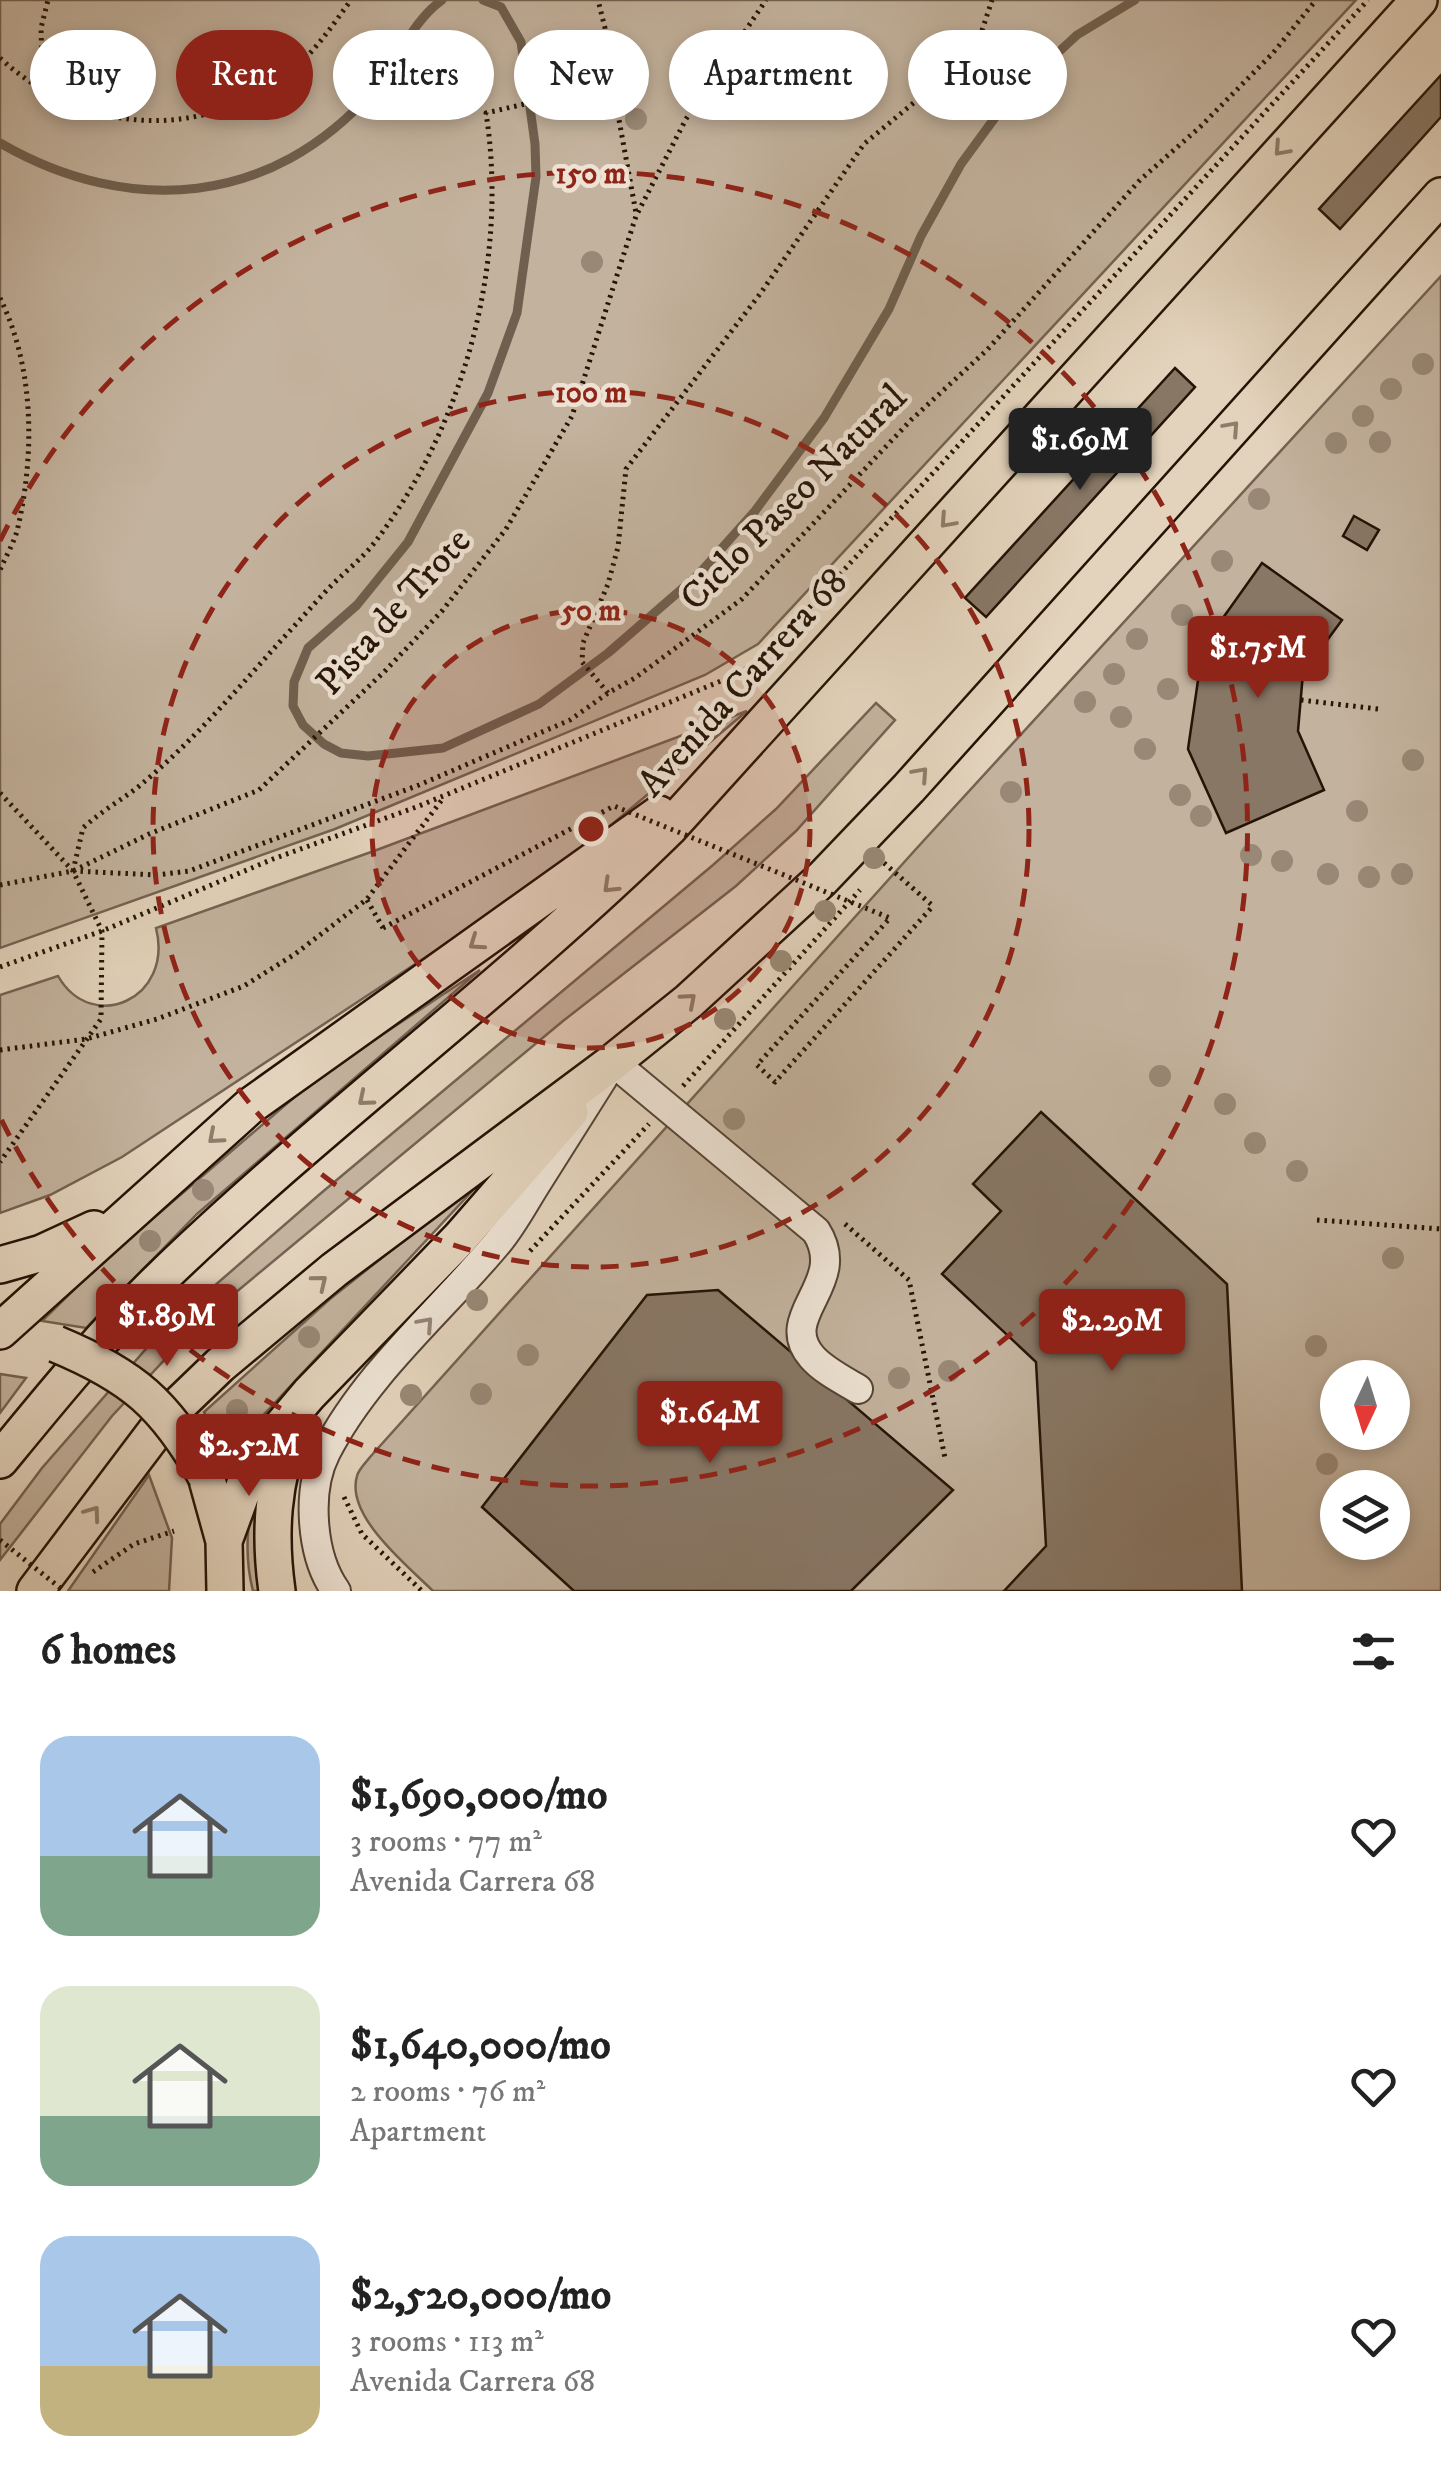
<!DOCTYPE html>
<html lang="en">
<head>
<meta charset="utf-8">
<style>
  :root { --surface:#fff; --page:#f2f2f2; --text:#222; --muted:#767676; --accent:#8f2418 }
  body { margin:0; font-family:"IM FELL DW Pica",serif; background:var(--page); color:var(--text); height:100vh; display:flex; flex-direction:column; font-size:38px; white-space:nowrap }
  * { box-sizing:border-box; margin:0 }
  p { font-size:32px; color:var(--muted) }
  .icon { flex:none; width:55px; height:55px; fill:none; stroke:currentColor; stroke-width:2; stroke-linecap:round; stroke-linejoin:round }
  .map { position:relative; height:1591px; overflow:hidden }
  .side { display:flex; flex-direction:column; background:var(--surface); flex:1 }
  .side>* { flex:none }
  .guide { position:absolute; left:30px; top:30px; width:1382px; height:90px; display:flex; gap:20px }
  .needle { width:65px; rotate:184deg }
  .controls { position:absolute; left:1320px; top:1360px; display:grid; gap:20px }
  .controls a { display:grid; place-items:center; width:90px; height:90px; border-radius:50%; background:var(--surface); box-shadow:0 5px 15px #0003; font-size:50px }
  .price { position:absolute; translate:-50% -85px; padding:0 22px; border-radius:10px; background:var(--accent); color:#fff; font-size:32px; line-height:65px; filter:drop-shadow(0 2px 5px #0008) }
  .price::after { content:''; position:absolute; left:50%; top:60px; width:30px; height:22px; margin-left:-15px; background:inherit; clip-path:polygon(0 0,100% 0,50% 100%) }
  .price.active { background:#222; color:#fff }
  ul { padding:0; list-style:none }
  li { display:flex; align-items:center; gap:30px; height:250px; padding:0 40px }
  li span { display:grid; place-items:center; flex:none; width:280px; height:200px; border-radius:30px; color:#555 }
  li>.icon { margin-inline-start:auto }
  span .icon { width:120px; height:120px; fill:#fffc; stroke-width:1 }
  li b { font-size:42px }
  h2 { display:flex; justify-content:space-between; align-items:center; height:120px; padding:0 40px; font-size:42px }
  .tag { padding:0 35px; border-radius:45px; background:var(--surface); box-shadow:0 5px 15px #0003; font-size:35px; line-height:90px }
  .tag.active { background:var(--accent); color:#fff }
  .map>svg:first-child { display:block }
  .green { fill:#c3b29d; stroke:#746252; stroke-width:2.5; fill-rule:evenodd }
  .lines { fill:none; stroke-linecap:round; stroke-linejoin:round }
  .stream { stroke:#705f4e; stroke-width:9 }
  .building { fill:#887765; stroke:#251306; stroke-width:2.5 }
  .minor-casing { stroke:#544334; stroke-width:32 }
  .major-casing { stroke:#251306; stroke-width:40 }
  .path { stroke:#251306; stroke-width:5; stroke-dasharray:2.5 5; stroke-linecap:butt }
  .minor { stroke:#ede2d3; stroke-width:28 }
  .major { stroke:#e3d3bc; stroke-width:35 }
  .major-bridge-casing { stroke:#251306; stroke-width:40; stroke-linecap:butt }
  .path-bridge { stroke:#251306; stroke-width:5; stroke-dasharray:2.5 5; stroke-linecap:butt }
  .major-bridge { stroke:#e3d3bc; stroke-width:35 }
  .tree { fill:#998875 }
  .oneway { stroke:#8e7d6a }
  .oneway2 { stroke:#938577 }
  .ring { fill:none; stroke:#8f2418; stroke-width:5; stroke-dasharray:18 12 }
  .labels { text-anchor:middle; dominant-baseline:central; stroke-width:9; stroke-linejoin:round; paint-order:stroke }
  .street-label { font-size:38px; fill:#251306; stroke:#ede2d3 }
  .centre { fill:#8f2418; stroke:#ede2d3; stroke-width:5 }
  .ring-label { font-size:30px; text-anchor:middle; font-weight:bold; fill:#8f2418; stroke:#ede2d3; stroke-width:9; stroke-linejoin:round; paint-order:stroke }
</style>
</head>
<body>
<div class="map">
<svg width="1441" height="1591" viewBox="0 0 1441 1591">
  <rect width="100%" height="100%" fill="#e3d3bc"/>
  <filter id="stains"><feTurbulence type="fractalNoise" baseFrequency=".002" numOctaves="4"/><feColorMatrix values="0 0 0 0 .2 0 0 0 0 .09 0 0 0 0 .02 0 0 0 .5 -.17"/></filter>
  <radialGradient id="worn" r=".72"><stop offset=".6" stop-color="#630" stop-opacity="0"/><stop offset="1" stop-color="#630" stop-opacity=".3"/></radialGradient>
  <path class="green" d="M 0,0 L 1356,0 L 758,644 L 705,675 L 335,829 L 0,948 Z
    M 1441,276 L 1441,1591 L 433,1591 C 408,1566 345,1516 357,1476 C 358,1470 367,1461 371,1456 L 916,849 ZM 1338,1378 L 1392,1378 L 1392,1432 L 1338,1432 ZM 1338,1488 L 1392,1488 L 1392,1542 L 1338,1542 Z
    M 876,703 L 895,720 L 796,831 L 736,886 L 563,1021 L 200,1322 L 112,1416 L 0,1560 L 0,1524 L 42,1468 L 159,1334 L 320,1194 L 713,865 L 776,809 Z
    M 747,711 L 573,857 L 438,949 L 122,1157 L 50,1195 L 0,1213 L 0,995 L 58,976 C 92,1035 174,999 156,928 L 374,851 Z
    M 480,970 L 197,1214 L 86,1328 L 42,1321 L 101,1263 L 318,1077 Z
    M 490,1172 L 226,1455 L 204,1412 L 330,1299 Z
    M 0,1374 L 26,1378 L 0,1413 Z
    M 149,1475 L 172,1538 L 169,1591 L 68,1591 Z
    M 257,1479 L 267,1591 L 253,1591 C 243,1552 248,1517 257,1479 Z"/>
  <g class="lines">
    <path class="stream" d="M 483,0 L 501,7 L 521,42 L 535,144 L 536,177 L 517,313 L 488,393 L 408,542 L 357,605 L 308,648 L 294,682 L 293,706 L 303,725 L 324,744 L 341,753 L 368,756 L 443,748 L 539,704 L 608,653 L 698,575 L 755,511 L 824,418 L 889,309 L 921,236 L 961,164 L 1010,97 L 1077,35 L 1135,0
      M 0,143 C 130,218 272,206 373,91 C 399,61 410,23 442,0"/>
  </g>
  <path class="building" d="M 1441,75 L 1441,117 L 1340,229 L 1319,209 Z
    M 1175,368 L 1195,387 L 986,617 L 965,598 Z
    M 1354,516 L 1379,530 L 1367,550 L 1343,536 Z
    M 1262,563 L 1342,620 L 1303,673 L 1298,731 L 1324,790 L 1226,833 L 1188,749 L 1203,646 Z
    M 1041,1112 L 1227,1284 L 1242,1591 L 1004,1591 L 1046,1546 L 1036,1362 L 942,1274 L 1001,1211 L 973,1184 Z
    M 718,1290 L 953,1490 L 851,1591 L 574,1591 L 482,1507 L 647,1295 Z"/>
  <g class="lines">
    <defs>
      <path id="minor" d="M 336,1591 C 311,1556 306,1491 326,1452 C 367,1372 442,1310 499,1241 C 513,1224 524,1203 536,1184 C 562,1143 587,1103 613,1062 L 816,1231 C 850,1284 775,1315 812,1357 C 823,1370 843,1380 858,1389"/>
      <path id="major" d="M 0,1265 L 42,1253 L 94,1229
        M 0,1331 L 250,1106 L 659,814
        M 0,1460 C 51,1398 102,1335 160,1279 C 323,1121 507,987 669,828 L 1419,0
        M 206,1476 L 224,1541 L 225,1591
        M 224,1541 L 250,1470 L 270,1440 L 309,1394 L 460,1238 L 570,1112
        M 35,1591 L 167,1416 L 220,1365 L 334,1270 L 613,1062 L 689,1001 L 822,879 L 909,788 L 1441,196
        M 277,1591 C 269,1534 272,1481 294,1427"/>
    </defs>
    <use href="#minor" class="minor-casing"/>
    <use href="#major" class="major-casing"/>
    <path class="path" d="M 0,58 C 81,133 197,143 286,75 C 314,54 331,27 351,0
      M 611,76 L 636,213
      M 43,93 L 41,28 L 48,0
      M 0,298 C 34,367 35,452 18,527 C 15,541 6,556 0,570
      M 608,693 L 582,662 L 583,643 L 608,584 L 618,547 L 626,469 L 760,294 L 864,144 L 975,52 L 992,0
      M 1301,700 L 1378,709
      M 0,793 L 73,871 L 102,931 L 101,1019 L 0,1162
      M 884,863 L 933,906
      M 73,871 L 157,875 L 189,871 L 419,785 L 570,720 L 608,693 L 635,678 L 742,599 L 911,420 L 987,350 L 1140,180 L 1200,127 L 1273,53 L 1316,0
      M 73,871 L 83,828 C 100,812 120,801 138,787 C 192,743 239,687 286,635 C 300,620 313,605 327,590 C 342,574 361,560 375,542 C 465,424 509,260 486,113 L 598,87 L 610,76 L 605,28 L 598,0
      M 0,885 L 73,871 L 149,834 L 259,790 L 384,672 L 442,611 L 506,529 L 572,416 L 636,216 L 686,119 L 766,0
      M 367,900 L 383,928
      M 0,967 L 102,931 L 273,859 L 419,806 L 733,676 L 761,660 L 1368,0
      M 0,1050 L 86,1039 L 157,1019 L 244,986 L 295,954 L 367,899 L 444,797
      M 683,1086 L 860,890
      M 1317,1220 L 1441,1229
      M 845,1224 L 909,1280 L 945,1458
      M 530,1251 L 649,1124
      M 344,1497 L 362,1534 L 422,1591
      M 93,1572 L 134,1544 L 174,1531"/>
    <use href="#minor" class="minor"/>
    <use href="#major" class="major"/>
    <defs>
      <path id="major-bridge" d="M 56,1344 C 133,1376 165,1404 206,1476"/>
    </defs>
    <use href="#major-bridge" class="major-bridge-casing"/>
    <path class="path-bridge" d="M 383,928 L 614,806 L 890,918 L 757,1065 L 775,1082 L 933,906
      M 0,1540 L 64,1591"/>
    <use href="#major-bridge" class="major-bridge"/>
  </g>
  <g class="tree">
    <circle cx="636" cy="119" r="11"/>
    <circle cx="592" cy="262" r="11"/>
    <circle cx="1423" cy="364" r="11"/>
    <circle cx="1391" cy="389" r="11"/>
    <circle cx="1363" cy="416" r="11"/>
    <circle cx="1380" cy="442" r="11"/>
    <circle cx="1336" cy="443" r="11"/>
    <circle cx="1259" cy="499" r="11"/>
    <circle cx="1222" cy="561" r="11"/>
    <circle cx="1182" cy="615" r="11"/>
    <circle cx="1137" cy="639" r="11"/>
    <circle cx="1114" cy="674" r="11"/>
    <circle cx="1168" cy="689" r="11"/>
    <circle cx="1085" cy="702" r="11"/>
    <circle cx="1121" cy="717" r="11"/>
    <circle cx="1145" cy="749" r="11"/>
    <circle cx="1413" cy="760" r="11"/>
    <circle cx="1011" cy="792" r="11"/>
    <circle cx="1180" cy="795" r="11"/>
    <circle cx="1357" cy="811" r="11"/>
    <circle cx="1201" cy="816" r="11"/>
    <circle cx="1251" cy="855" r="11"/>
    <circle cx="874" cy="858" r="11"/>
    <circle cx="1282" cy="861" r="11"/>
    <circle cx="1328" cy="874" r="11"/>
    <circle cx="1402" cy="874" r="11"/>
    <circle cx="1369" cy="877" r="11"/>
    <circle cx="825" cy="911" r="11"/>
    <circle cx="781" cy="961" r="11"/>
    <circle cx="725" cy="1019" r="11"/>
    <circle cx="1160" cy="1076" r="11"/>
    <circle cx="1225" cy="1104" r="11"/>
    <circle cx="734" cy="1119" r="11"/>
    <circle cx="1255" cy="1143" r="11"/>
    <circle cx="1297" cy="1171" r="11"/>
    <circle cx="203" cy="1190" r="11"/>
    <circle cx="150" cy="1241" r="11"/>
    <circle cx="1393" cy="1258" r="11"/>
    <circle cx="477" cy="1300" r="11"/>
    <circle cx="309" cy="1337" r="11"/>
    <circle cx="1316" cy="1346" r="11"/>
    <circle cx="528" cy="1355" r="11"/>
    <circle cx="949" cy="1371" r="11"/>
    <circle cx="899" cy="1378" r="11"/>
    <circle cx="481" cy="1394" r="11"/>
    <circle cx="411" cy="1395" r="11"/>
    <circle cx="237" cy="1410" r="11"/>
    <circle cx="1327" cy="1464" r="11"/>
  </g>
  <defs><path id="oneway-chevron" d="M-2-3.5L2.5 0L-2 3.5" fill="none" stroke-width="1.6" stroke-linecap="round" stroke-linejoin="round" transform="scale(2.5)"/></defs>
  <g class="oneway">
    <use href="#oneway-chevron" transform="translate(1281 149) rotate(132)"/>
    <use href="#oneway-chevron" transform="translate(1232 428) rotate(-48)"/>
    <use href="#oneway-chevron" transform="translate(947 521) rotate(132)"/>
    <use href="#oneway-chevron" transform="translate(921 774) rotate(-48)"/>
    <use href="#oneway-chevron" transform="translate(610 886) rotate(136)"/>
    <use href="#oneway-chevron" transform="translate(476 943) rotate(145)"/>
    <use href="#oneway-chevron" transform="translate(689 1000) rotate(-41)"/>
    <use href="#oneway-chevron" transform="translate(365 1099) rotate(140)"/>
    <use href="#oneway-chevron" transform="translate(215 1137) rotate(139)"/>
    <use href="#oneway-chevron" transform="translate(320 1282) rotate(-39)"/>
    <use href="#oneway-chevron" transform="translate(93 1513) rotate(-54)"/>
  </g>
  <use class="oneway2" href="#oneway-chevron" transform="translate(426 1324) rotate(-48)"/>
  <circle cx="591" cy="829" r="219" fill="#8f2418" fill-opacity=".12"/>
  <g class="ring">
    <circle cx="591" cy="829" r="219"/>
    <circle cx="591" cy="829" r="438"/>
    <path d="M0 541A657 657 0 1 1 0 1117"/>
  </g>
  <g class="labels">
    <g class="street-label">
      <text transform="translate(794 498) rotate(-45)">Ciclo Paseo Natural</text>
      <text transform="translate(394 612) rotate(-48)">Pista de Trote</text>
      <text transform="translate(743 683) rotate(-48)">Avenida Carrera 68</text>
    </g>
  </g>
  <circle cx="591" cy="829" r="15" class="centre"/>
  <g class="ring-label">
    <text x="591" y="183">150 m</text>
    <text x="591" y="402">100 m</text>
    <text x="591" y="620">50 m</text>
  </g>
  <rect width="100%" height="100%" filter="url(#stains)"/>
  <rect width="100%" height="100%" fill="url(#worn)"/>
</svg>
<div class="controls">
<a><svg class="needle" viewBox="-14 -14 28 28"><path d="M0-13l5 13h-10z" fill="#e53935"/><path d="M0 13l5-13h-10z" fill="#767676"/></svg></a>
<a><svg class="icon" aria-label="layers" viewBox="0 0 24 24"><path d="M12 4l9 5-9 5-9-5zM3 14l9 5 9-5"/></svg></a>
</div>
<b class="price active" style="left:1080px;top:493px">$1.69M</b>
<b class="price" style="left:1258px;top:701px">$1.75M</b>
<b class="price" style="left:167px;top:1369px">$1.89M</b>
<b class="price" style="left:1112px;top:1374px">$2.29M</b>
<b class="price" style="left:710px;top:1466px">$1.64M</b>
<b class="price" style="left:249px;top:1499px">$2.52M</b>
<div class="guide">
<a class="tag">Buy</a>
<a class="tag active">Rent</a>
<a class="tag">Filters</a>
<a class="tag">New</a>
<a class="tag">Apartment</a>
<a class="tag">House</a>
</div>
</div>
<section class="side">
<h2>6 homes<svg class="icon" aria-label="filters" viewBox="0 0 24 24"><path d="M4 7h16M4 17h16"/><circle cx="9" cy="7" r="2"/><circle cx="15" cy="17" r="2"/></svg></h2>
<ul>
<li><span style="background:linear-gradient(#a9c7e8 60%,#7fa58c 0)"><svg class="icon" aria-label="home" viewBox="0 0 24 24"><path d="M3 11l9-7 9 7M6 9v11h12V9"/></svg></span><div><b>$1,690,000/mo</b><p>3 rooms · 77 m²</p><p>Avenida Carrera 68</p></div><svg class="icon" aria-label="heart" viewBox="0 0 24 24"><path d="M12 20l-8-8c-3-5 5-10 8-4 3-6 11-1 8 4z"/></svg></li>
<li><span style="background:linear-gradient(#dfe7d0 65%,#7fa58c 0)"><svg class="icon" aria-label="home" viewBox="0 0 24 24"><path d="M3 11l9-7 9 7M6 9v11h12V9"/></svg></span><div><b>$1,640,000/mo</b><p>2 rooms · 76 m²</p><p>Apartment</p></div><svg class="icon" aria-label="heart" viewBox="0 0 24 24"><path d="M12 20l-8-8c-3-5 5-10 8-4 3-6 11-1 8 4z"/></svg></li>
<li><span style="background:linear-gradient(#a9c7e8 65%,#c2b280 0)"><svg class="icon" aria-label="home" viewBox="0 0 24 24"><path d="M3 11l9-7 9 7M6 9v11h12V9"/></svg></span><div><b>$2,520,000/mo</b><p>3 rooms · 113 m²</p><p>Avenida Carrera 68</p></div><svg class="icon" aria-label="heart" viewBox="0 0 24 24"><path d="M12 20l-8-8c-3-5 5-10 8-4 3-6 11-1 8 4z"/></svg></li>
</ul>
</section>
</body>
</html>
